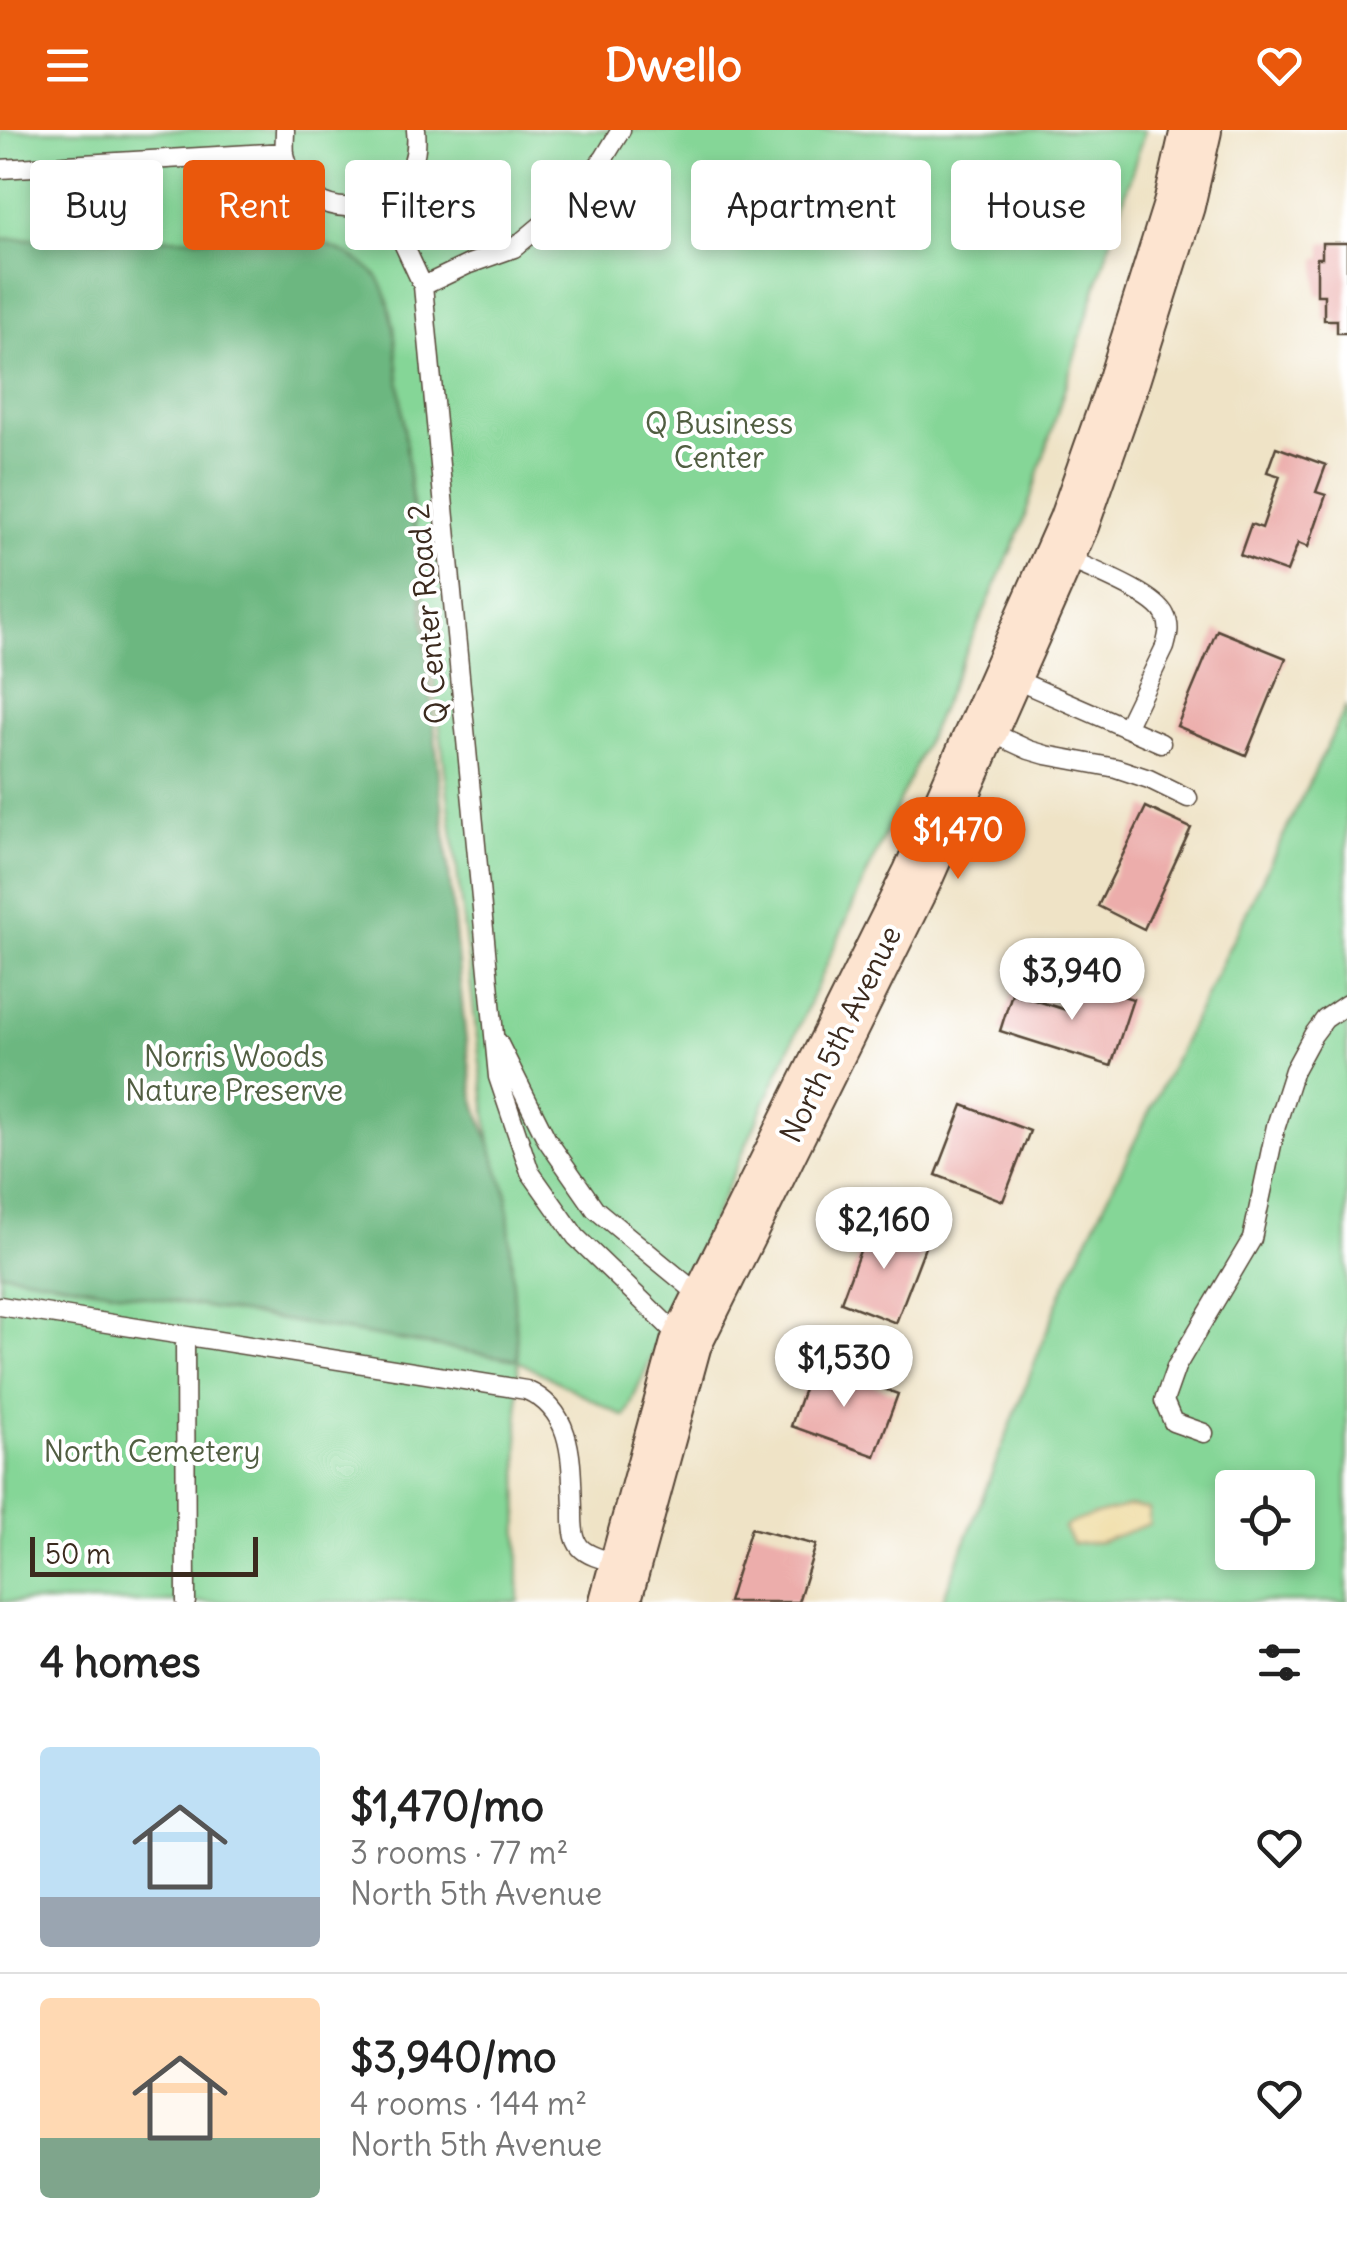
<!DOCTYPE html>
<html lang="en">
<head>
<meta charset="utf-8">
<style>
  :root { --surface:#fff; --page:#f6f6f6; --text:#222; --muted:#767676; --line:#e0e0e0; --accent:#ea580c }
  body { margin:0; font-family:Delius,sans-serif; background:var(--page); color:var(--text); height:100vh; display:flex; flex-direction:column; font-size:38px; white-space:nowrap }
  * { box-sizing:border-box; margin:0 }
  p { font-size:32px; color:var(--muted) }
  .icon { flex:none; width:55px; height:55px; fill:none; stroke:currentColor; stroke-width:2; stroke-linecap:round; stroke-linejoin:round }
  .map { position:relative; height:1472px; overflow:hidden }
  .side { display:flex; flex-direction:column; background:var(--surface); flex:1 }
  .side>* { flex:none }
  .banner { position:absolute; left:30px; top:30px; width:1288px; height:90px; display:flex; gap:20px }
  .fabs { position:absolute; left:1215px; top:1340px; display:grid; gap:20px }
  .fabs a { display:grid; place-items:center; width:100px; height:100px; border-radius:10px; background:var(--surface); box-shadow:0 5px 15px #0003; font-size:50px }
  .scale { position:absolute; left:30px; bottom:25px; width:228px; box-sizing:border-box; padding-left:10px; border:5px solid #3b2a1e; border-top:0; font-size:28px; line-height:35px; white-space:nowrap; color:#3b2a1e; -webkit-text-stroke:8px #fff; paint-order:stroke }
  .price { position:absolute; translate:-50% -85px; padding:0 22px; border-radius:35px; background:#fff; color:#222; font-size:32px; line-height:65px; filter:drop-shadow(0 2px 5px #0008) }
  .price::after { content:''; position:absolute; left:50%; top:60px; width:30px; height:22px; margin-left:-15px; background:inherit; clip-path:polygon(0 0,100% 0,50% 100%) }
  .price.selected { background:var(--accent); color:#fff }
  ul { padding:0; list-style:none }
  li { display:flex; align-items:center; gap:30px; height:250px; padding:0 40px }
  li+li { border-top:2px solid var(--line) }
  li span { display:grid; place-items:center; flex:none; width:280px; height:200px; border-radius:10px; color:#555 }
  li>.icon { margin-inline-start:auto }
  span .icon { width:120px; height:120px; fill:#fffc; stroke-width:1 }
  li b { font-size:42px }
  h2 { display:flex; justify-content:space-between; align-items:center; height:120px; padding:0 40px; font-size:42px }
  .pill { padding:0 35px; border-radius:10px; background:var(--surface); box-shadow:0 5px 15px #0003; font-size:35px; line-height:90px }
  .pill.selected { background:var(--accent); color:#fff }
  header { display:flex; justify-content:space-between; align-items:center; height:130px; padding:0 40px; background:var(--accent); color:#fff; font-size:45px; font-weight:800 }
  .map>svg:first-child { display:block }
  .green { fill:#85d697; stroke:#60805a; stroke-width:2.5; fill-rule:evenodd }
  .forest { fill:#6cb780; stroke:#54704f; stroke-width:2.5 }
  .sand { fill:#eeda9e; stroke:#94825e; stroke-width:2.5 }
  .building { fill:#ecadab }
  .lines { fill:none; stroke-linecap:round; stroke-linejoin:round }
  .lane-casing { stroke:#564637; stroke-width:21 }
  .secondary-casing { stroke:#564637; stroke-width:54 }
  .lane { stroke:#fff; stroke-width:18 }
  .secondary { stroke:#fde4d0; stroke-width:50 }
  .labels { text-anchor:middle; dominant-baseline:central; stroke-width:8; stroke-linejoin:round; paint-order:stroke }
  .park-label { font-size:30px; fill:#515e42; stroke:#fff }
  .street-label { font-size:30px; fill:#3b2a1e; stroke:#fff }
</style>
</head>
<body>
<header><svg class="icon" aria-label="menu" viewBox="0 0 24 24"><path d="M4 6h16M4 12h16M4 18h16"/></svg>Dwello<svg class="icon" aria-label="heart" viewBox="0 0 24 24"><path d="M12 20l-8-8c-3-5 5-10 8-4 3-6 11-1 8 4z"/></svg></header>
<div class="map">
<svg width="1347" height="1472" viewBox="0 0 1347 1472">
  <rect width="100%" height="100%" fill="#fff"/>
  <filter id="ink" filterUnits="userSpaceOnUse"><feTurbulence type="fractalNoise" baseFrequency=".01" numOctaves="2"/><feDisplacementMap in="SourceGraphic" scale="20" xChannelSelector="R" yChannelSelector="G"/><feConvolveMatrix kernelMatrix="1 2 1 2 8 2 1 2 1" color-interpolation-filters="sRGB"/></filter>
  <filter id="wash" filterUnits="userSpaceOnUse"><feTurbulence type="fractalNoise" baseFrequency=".0048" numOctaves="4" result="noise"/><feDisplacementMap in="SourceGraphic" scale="40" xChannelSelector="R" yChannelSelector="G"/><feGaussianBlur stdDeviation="2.25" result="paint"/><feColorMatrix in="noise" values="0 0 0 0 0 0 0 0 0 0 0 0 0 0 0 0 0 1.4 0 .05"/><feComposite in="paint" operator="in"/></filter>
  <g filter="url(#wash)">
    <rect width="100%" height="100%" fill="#efe3c6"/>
    <path class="green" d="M 0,0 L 1145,0 L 1022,396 L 625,1287 L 518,1231 L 519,1472 L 0,1472 L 0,1142 L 517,1230 L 507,1064 L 491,1022 L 388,169 L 266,108 L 0,109 Z
      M 1347,575 L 1347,1472 L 942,1472 L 1064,1157 ZM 1232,1358 L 1298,1358 L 1298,1422 L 1232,1422 Z"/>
    <path class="forest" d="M 312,108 C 333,118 359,127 375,144 C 387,158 390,180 394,197 L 465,903 L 474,968 L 507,1064 L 518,1230 L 0,1142 L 0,109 Z"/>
    <path class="sand" d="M 1129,1376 L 1149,1379 L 1149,1394 L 1100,1412 L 1073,1414 L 1064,1398 C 1074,1388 1113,1381 1129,1376 Z"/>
    <g id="blocks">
      <path class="building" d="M 1322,113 L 1347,113 L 1347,203 L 1337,203 L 1337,190 L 1324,190 L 1324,165 L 1317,165 L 1317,128 L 1322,128 Z
        M 1276,317 L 1326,335 L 1316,362 L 1326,365 L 1308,417 L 1298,413 L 1287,442 L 1240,425 L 1251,394 L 1262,398 L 1280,346 L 1267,342 Z
        M 1217,500 L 1286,528 L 1246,625 L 1177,596 Z
        M 1146,677 L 1191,698 L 1144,799 L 1098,776 Z
        M 1083,854 L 1133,869 L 1111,936 L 1000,901 L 1012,863 L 1066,880 Z
        M 963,975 L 1030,1001 L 1003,1071 L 936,1045 Z
        M 871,1091 L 927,1112 L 896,1193 L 841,1172 Z
        M 813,1233 L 898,1264 L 875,1326 L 791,1296 Z
        M 751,1398 L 816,1415 L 798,1472 L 728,1472 Z"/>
    </g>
  </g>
  <g filter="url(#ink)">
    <use href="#blocks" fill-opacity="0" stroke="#564637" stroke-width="2.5"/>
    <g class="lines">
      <defs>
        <path id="lane" d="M 285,0 C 285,8 284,16 285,24 C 302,107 425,88 416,0
          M 0,39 L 285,22
          M 383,70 L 423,156 L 498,947 L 530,1042 L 576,1107 L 684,1211
          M 423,156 L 469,134 L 514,118 L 563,77 L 604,28 L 621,0
          M 1060,425 C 1084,437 1155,463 1165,485 C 1171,496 1168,506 1165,517 L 1126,598
          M 1007,546 L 1161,613
          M 988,601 L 1029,620 L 1046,625 L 1116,638 L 1149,649 L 1188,668
          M 498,912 L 547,1010 L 595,1079 L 703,1168
          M 0,1176 L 526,1260 C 575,1281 571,1334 573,1379 C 573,1391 572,1408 580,1417 C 589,1428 612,1431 624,1435
          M 185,1207 L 186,1472
          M 1204,1303 L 1173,1292 L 1164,1271 L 1176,1237 L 1252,1109 L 1276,996 L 1294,940 L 1313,905 L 1325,889 L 1347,874"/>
        <path id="secondary" d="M 615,1472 L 686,1213 L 918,745 L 1074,392 L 1124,250 L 1179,75 L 1196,0"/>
      </defs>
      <use href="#lane" class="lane-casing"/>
      <use href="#secondary" class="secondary-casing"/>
      <use href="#lane" class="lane"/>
      <use href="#secondary" class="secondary"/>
    </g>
  </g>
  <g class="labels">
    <g class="park-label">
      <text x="719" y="293">Q Business<tspan x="719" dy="34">Center</tspan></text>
      <text x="234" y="926">Norris Woods<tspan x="234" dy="34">Nature Preserve</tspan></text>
      <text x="152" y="1321">North Cemetery</text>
    </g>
    <g class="street-label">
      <text transform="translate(427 484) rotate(-95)">Q Center Road 2</text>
      <text transform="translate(840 904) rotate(-64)">North 5th Avenue</text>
    </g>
  </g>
</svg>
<div class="fabs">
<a><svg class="icon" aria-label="locate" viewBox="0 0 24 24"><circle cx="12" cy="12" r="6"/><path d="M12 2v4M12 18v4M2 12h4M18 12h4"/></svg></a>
</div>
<div class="scale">50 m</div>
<b class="price selected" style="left:958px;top:752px">$1,470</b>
<b class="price" style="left:1072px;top:893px">$3,940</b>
<b class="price" style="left:884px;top:1142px">$2,160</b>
<b class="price" style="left:844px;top:1280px">$1,530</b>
<div class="banner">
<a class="pill">Buy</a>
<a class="pill selected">Rent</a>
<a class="pill">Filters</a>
<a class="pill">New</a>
<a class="pill">Apartment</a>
<a class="pill">House</a>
</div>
</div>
<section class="side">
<h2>4 homes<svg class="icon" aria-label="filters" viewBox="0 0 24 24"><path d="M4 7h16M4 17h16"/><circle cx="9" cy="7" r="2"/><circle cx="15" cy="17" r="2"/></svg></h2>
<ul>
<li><span style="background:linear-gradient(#bfe0f5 75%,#9aa5b1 0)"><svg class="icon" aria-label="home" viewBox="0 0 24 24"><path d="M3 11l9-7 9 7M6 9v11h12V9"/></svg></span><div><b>$1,470/mo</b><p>3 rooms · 77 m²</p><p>North 5th Avenue</p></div><svg class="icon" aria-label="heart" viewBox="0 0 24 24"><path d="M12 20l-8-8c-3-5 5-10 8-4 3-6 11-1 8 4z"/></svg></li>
<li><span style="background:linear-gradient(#ffd9b3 70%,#7fa58c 0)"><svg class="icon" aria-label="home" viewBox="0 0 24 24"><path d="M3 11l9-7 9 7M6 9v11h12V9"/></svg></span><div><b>$3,940/mo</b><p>4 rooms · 144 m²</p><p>North 5th Avenue</p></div><svg class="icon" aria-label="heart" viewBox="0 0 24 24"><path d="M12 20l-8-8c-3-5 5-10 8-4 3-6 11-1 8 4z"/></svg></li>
</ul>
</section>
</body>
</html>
